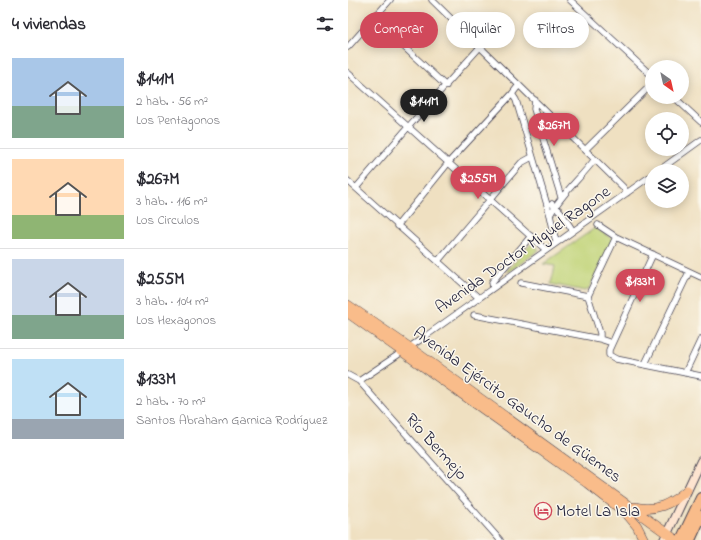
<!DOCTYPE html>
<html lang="es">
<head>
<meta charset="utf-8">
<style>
  :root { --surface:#fff; --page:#f2f2f3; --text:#2b2b33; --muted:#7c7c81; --line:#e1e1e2; --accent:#d1495b }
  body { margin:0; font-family:"Indie Flower",sans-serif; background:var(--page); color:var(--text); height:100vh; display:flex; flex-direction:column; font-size:15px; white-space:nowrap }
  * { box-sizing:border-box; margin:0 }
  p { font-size:13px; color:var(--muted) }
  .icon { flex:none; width:22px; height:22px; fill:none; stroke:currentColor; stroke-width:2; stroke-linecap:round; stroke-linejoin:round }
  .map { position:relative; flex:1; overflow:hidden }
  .sheet { display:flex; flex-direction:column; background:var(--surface); width:348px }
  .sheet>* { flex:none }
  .top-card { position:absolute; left:12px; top:12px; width:281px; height:36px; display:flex; gap:8px }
  .needle { width:26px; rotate:146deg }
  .tools { position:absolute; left:297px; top:60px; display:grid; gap:8px }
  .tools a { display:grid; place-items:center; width:44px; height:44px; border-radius:50%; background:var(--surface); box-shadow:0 2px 10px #0003; font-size:20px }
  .price { position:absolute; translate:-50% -34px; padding:0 9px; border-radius:14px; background:var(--accent); color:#fff; font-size:13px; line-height:26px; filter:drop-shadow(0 1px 2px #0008) }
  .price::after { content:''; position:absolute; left:50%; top:24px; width:12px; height:9px; margin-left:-6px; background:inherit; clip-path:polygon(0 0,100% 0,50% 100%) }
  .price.on { background:#222; color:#fff }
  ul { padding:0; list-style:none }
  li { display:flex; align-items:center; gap:12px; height:100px; padding:0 12px }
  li+li { border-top:1px solid var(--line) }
  li span { display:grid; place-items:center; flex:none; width:112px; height:80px; border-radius:0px; color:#555 }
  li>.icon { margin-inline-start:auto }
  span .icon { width:48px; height:48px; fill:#fffc; stroke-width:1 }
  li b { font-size:17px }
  h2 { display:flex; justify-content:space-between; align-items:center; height:48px; padding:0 12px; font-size:17px }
  .pill { padding:0 14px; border-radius:18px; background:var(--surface); box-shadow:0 2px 10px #0003; font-size:14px; line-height:36px }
  .pill.on { background:var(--accent); color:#fff }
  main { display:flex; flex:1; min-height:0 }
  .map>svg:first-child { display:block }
  .green { fill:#c0d376; stroke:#717a58 }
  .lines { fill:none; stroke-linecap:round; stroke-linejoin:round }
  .street-casing { stroke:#413e4f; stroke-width:7 }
  .secondary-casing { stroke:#413e4f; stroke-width:10 }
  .primary-casing { stroke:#413e4f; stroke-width:10 }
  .highway-casing { stroke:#413e4f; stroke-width:12 }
  .street { stroke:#fff; stroke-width:5.5 }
  .secondary { stroke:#fde4d0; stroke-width:8 }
  .primary { stroke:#f9bc8a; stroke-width:9 }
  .highway { stroke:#f9bc8a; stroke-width:10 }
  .labels { text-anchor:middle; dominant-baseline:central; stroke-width:3; stroke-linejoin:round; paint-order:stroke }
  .street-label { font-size:17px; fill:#22223b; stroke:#fbf7ec }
  .poi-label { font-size:17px; fill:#22223b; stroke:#fbf7ec; text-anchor:start }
</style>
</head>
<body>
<main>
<section class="sheet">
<h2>4 viviendas<svg class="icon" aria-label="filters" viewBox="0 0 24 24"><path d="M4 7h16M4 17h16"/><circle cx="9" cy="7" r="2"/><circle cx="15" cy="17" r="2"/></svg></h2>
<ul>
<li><span style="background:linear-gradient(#a9c7e8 60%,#7fa58c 0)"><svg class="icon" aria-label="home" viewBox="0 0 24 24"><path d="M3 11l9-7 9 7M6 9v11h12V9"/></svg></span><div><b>$141M</b><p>2 hab. · 56 m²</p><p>Los Pentagonos</p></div></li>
<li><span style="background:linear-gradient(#ffd9b3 70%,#8fb573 0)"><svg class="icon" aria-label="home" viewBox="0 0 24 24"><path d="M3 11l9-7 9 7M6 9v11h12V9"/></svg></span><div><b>$267M</b><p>3 hab. · 116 m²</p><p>Los Circulos</p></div></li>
<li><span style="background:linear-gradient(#c9d6e8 70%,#7fa58c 0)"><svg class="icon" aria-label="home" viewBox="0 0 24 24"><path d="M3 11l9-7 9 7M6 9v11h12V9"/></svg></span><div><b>$255M</b><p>3 hab. · 104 m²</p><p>Los Hexagonos</p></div></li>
<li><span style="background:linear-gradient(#bfe0f5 75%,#9aa5b1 0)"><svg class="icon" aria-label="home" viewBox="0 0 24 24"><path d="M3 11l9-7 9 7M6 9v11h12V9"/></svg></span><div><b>$133M</b><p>2 hab. · 70 m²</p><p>Santos Abraham Garnica Rodríguez</p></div></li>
</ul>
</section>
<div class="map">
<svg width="353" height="540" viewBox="0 0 353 540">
  <rect width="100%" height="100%" fill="#fbf7ec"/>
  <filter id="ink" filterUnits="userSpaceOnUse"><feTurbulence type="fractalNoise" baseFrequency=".025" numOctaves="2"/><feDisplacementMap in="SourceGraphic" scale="8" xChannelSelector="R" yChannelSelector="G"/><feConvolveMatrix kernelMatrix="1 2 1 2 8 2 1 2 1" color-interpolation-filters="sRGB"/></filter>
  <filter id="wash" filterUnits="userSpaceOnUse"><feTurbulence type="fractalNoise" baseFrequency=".012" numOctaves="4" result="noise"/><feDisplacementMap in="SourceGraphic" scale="16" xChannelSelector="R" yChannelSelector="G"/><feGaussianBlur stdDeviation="0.9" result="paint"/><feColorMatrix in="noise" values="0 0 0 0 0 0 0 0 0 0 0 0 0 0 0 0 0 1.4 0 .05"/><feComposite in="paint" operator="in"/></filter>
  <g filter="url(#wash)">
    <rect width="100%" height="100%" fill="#efe0c1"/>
    <path class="green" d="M 247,228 L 265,239 L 241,289 L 237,291 L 203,284 L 207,266 L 195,264 Z
      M 186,243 L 191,250 L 161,272 L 159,271 L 183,244 Z"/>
  </g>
  <g filter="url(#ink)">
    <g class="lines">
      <defs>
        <path id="street" d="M 84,0 L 275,187 L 279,193
          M 222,0 L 304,76
          M 26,19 L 98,86
          M 0,47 L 42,0
          M 0,73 L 198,250
          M 164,94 L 168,100 L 202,215 L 208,242
          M 326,97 L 353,122
          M 187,100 L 186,109 L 213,197
          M 238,149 L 304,84
          M 310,171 L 353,140
          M 0,181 L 131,298
          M 8,188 L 61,126 L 132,47
          M 204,204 L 212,211 L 225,231
          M 202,215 C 214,193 232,179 247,159
          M 250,225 L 268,237 L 353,277
          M 49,226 L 101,162 L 164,94 L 171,85
          M 305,254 L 261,350 L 261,355 L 268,359 L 353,376
          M 90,261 L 173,163 L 184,157
          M 173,283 L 240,296
          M 145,288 L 144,282 L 149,276 L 183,236
          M 126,315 L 252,339 L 264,343
          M 252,339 L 252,333 L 240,296 L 268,237
          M 297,364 L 341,272
          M 337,373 L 353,339
          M 0,375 L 11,381 L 152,540
          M 11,381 L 72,340 L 304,175"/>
        <path id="secondary" d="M 316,540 L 353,461"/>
        <path id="primary" d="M 0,305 L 61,347 L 328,540
          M 0,313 L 239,483 L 279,514 L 289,526 L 296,540
          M 286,507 C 308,512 323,504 339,490"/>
        <path id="highway" d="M 333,540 L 353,498
          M 342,540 L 353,516"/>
      </defs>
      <use href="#street" class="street-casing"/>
      <use href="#secondary" class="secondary-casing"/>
      <use href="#primary" class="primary-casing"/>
      <use href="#highway" class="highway-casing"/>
      <use href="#street" class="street"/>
      <use href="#secondary" class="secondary"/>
      <use href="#primary" class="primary"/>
      <use href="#highway" class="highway"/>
    </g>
  </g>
  <defs>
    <symbol id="hotel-ring" viewBox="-11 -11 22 22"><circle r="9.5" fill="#fbf7ec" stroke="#d1495b" stroke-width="1.5"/><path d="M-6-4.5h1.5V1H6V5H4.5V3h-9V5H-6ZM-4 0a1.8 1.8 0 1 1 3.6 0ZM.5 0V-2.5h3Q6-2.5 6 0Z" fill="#d1495b"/></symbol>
  </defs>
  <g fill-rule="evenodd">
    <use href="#hotel-ring" x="185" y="501" width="20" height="20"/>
  </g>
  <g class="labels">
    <g class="street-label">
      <text transform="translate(175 250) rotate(-35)">Avenida Doctor Miguel Ragone</text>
      <text transform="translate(169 405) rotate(36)">Avenida Ejército Gaucho de Güemes</text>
      <text transform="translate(88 447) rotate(48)">Río Bermejo</text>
    </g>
    <g class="poi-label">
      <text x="208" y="511">Motel La Isla</text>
    </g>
  </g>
</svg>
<div class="tools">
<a><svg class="needle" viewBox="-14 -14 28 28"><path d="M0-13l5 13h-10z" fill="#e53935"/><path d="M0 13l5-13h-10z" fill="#7c7c81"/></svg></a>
<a><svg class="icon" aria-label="locate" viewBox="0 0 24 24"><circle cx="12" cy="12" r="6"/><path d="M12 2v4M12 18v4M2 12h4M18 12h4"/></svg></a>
<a><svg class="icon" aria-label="layers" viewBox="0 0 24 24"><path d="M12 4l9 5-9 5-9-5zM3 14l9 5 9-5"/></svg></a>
</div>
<b class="price on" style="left:76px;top:123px">$141M</b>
<b class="price" style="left:206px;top:147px">$267M</b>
<b class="price" style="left:130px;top:200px">$255M</b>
<b class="price" style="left:292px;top:303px">$133M</b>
<div class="top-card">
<a class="pill on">Comprar</a>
<a class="pill">Alquilar</a>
<a class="pill">Filtros</a>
</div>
</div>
</main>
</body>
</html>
